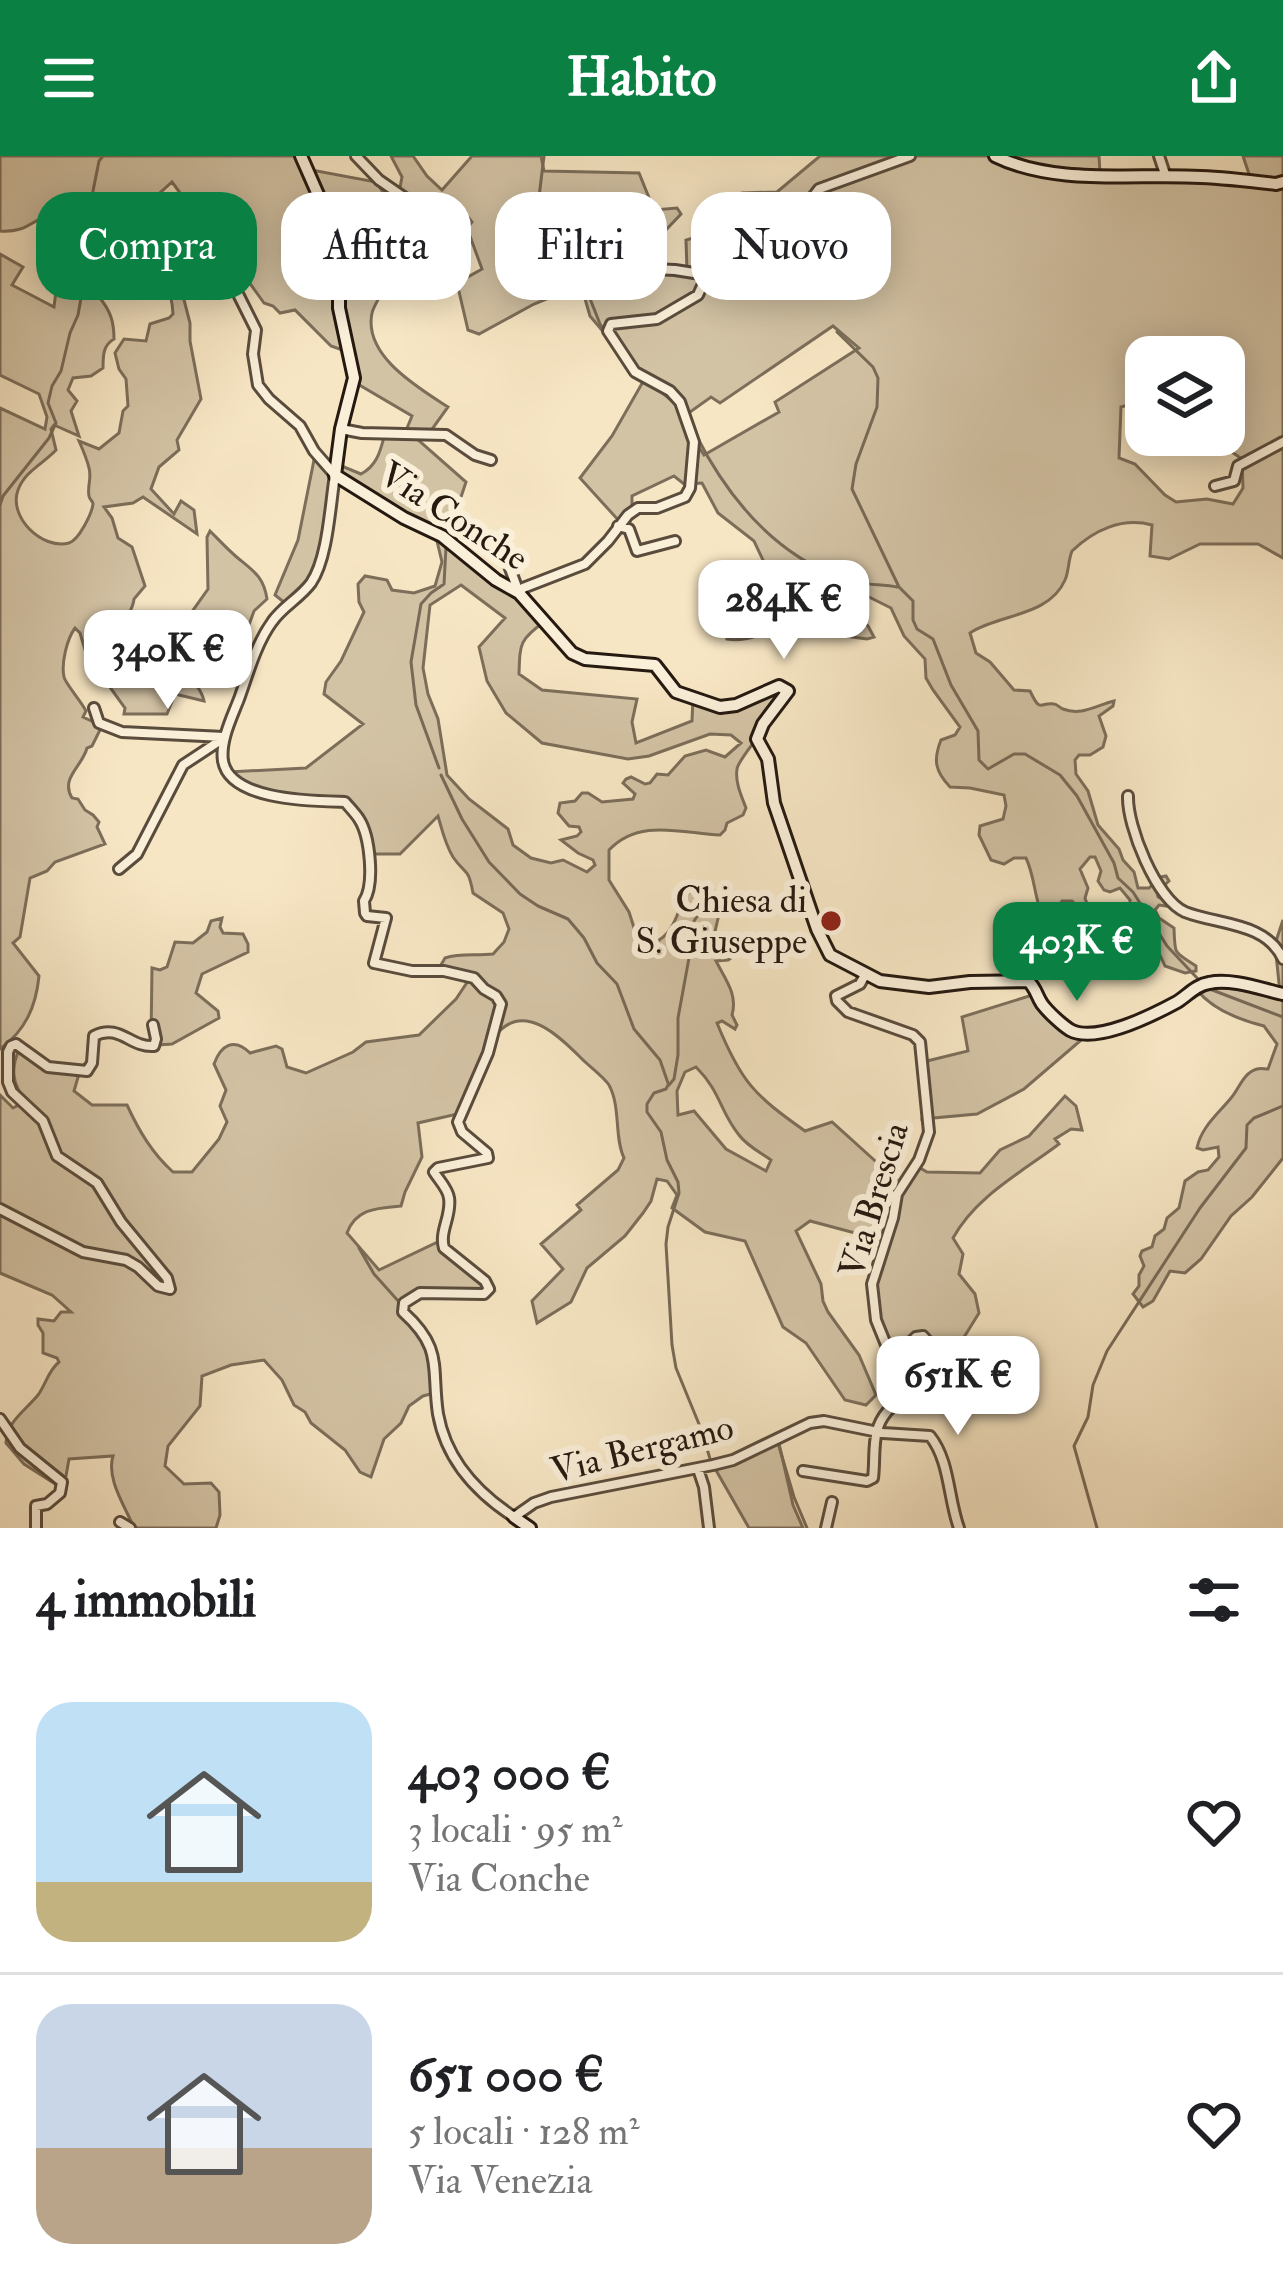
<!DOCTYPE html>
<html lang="it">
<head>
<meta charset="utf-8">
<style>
  :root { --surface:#fff; --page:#f2f2f2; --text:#202124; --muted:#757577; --line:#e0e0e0; --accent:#0b8043 }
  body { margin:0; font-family:"IM FELL Double Pica",serif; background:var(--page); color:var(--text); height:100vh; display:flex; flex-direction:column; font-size:45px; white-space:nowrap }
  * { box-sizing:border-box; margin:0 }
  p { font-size:39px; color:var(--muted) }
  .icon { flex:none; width:66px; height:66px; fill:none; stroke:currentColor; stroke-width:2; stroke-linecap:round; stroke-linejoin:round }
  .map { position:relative; height:1372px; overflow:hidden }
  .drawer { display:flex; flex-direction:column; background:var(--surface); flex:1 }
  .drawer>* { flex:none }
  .top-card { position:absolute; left:36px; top:36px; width:1212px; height:108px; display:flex; gap:24px }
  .fabs { position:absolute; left:1125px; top:180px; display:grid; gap:24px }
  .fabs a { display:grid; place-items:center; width:120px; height:120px; border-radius:24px; background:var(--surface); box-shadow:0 6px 30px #0003; font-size:60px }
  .price { position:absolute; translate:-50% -102px; padding:0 27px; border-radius:24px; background:#fff; color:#222; font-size:39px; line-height:78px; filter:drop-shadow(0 3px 6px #0008) }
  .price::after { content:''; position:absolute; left:50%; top:72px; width:36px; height:27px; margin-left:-18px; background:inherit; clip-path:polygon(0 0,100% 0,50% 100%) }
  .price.active { background:var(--accent); color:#fff }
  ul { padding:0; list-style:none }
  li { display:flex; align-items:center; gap:36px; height:300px; padding:0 36px }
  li+li { border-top:3px solid var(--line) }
  li span { display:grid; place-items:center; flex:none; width:336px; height:240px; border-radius:36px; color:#555 }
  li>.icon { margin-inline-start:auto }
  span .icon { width:144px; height:144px; fill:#fffc; stroke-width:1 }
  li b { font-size:51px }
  h2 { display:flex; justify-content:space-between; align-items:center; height:144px; padding:0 36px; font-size:51px }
  .tag { padding:0 42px; border-radius:36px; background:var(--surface); box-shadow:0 6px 30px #0003; font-size:42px; line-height:108px }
  .tag.active { background:var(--accent); color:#fff }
  header { display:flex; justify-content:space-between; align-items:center; height:156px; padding:0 36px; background:var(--accent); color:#fff; font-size:54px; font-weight:800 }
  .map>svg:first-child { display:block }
  .green { fill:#d3c3a5; stroke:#7c6e5a; stroke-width:3; fill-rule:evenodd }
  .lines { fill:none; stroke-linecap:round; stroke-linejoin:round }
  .stream { stroke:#786a57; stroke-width:3 }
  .street-casing { stroke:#5a4c3d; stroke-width:14 }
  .secondary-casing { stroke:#251910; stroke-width:16 }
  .street { stroke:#faefd9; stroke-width:8 }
  .secondary { stroke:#faefd9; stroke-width:10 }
  .poi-dot { fill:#8f2418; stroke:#faefd9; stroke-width:4.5 }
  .labels { text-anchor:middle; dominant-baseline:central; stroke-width:12; stroke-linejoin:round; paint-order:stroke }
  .street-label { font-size:36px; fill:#251910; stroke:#faefd9 }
  .poi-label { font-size:36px; fill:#251910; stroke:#faefd9; text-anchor:end }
</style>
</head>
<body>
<header><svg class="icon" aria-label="menu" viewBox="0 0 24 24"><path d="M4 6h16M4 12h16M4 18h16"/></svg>Habito<svg class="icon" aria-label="share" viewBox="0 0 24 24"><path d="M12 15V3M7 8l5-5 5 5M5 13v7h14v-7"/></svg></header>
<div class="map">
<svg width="1283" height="1372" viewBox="0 0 1283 1372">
  <rect width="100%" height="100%" fill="#f7e6c4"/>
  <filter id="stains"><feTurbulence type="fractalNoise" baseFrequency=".00167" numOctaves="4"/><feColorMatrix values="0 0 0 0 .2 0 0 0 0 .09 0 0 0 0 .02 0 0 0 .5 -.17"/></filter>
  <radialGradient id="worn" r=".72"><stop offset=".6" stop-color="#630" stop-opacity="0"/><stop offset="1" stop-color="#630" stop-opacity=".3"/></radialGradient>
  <path class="green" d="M 0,0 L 302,0 L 306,13 L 376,26 L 383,36 L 398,42 L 402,21 L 391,0 L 413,0 L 427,20 L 442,34 L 472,0 L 541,0 L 544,15 L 639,17 L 654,54 L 677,52 L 681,58 L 663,77 L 557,67 C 560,78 568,84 571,92 C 574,101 576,104 581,112 L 623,118 L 687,114 L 686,84 L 717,75 L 721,67 L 721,44 L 742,37 L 777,36 L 820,0 L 1099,0 L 1100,18 L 1251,24 L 1243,0 L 1283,0 L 1283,402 L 1258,388 L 1200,388 L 1169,403 L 1150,400 L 1152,369 C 1122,361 1094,374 1072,395 C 1068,405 1069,415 1065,424 C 1049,461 998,458 970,477 L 976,497 L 990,506 L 1014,534 L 1030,535 C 1041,558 1039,546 1054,548 C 1057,548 1060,552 1063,553 C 1081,560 1095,550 1114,545 L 1113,550 L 1099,560 L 1106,580 L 1103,591 L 1090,599 L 1079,599 L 1075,604 L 1076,618 L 1088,635 L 1098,669 L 1119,693 L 1123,704 L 1134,716 L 1138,732 L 1149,732 L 1161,721 L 1166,720 L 1169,725 L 1157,736 L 1158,741 L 1167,745 L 1166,750 L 1159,749 L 1155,754 L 1159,762 L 1174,772 C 1175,801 1174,795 1196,810 L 1196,815 L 1185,817 L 1165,810 C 1157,791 1143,770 1130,756 L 1130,744 L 1120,732 L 1110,736 L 1104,734 L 1098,725 L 1101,715 L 1095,701 L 1090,701 L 1080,713 L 1088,732 L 1085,742 L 1088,751 L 1081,754 L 1072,745 L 1062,745 L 1055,755 L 1040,753 C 1034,736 1034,719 1026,702 L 1014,702 L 1004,708 L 991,704 L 979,679 L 980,670 L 1003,663 L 1006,650 L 1004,639 L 970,632 L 950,631 C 935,615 933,604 941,584 L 955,579 L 960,571 L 933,534 L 926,522 L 925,503 L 904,480 L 891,452 L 865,439 L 858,446 L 859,462 L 868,470 L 874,481 L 867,483 L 837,479 L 827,458 L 821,458 L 810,471 C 799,472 788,472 778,474 C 759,478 747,486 727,483 L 727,479 L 743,469 C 745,438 757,445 780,451 L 787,441 L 783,430 L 771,421 L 754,385 L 718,357 L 702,327 L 684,328 L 674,320 L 632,340 L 632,355 L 620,366 L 580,322 L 612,280 L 644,224 L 590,160 L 581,129 L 534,148 L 479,178 L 468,174 L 457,127 L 482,113 L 467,72 L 472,66 L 460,51 L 426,69 L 431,89 L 405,97 C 399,108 373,149 372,157 C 363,200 419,232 448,251 L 430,276 L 420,277 L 417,283 L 466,326 L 447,383 L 519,435 L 544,466 C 519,484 520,488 519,518 L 542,534 L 637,543 L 632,566 L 636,587 L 692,565 L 693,542 L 722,550 L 776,530 L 790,536 L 790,541 C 781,552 738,603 737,613 C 735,626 741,639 746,652 L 743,659 L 727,667 L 725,674 L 720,679 C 681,677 639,662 609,694 L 609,724 L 629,756 L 637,781 L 654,787 C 682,773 674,746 696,729 L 710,731 L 722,745 L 714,780 L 728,790 L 734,800 L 728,804 L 716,805 C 725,823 738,838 732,859 L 737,869 L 735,873 L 722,865 L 717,867 C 741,926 754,939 805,975 L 832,966 L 903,1030 L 915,1009 L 927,1016 L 980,1017 L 1000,994 L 1029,980 L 1065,940 L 1076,950 L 1082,974 L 1071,973 L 1055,983 L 1059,988 C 1022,1016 976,1040 953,1082 L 963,1098 L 959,1118 L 975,1138 L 979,1157 L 930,1236 L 917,1230 L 930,1198 L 923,1181 L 902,1196 L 889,1196 L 873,1145 L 881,1092 L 867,1099 L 859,1078 L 810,1065 L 796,1075 L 821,1128 L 823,1145 L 828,1156 L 859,1199 L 876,1239 L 866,1249 L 845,1244 L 806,1187 L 783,1171 L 745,1085 L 705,1076 L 672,1052 L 677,1039 L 667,1025 L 657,1023 L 651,1045 L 643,1057 L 625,1080 L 587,1112 L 571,1146 L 537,1167 L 532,1145 L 563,1113 L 541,1088 L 581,1054 L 577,1049 L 618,1014 L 624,1002 C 614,981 621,951 609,929 C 603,920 590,911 582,903 C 561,882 524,844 496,879 C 481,896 471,935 462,957 L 418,967 L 422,1001 L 405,1036 L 401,1050 C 378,1052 356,1052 347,1077 L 379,1114 L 442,1084 L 455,1103 L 493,1134 L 427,1137 L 402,1153 C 427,1178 429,1202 435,1237 L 423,1240 L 409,1250 L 401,1267 L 384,1283 L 371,1321 L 360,1316 L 345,1294 L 311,1267 L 305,1256 L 294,1249 L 282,1224 L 264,1204 L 231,1209 L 202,1220 L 200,1250 L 168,1290 L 165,1310 L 184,1328 L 211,1327 L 219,1336 L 220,1359 L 216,1372 L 134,1372 C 125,1350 106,1323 113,1300 L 69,1303 L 66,1320 L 57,1329 L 24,1308 L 6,1287 C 7,1265 25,1255 38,1239 C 46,1228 48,1215 59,1206 L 57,1202 L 43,1197 L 43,1177 L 38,1169 L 38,1163 L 54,1165 L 61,1156 L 71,1156 L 52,1139 L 0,1117 L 0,939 L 13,952 L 26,945 C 12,928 10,912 20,892 L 56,912 L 77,914 L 79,918 L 74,935 L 92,949 L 127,949 C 139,975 152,997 173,1016 L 192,1016 L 219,983 L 227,966 L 220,950 L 226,934 L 214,908 C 221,889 234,881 250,897 L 276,890 L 282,893 L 287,911 L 306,917 L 353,896 L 366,886 L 419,879 L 456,843 L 468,825 L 438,814 L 445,802 C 460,797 477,800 493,798 L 504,786 L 509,773 L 503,757 L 473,737 C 468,710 466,720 453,701 C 445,688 442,674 438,660 L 400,698 L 367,698 L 368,687 L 341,642 L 300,645 L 239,625 L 228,616 L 306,612 L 363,568 L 324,538 L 326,526 L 341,505 L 364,456 L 359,446 L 358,428 L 365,420 L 387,424 L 392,434 L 414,437 L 435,430 L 442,406 L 435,377 L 338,319 L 311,431 L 290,451 L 275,439 L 298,384 L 315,299 L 361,318 C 376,310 380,297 384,281 L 405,277 L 412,260 L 356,227 L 348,196 L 331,190 L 295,154 L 280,157 L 273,150 L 264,147 L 224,91 L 221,92 L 172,26 L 151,45 L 155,54 L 173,71 L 185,91 L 187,110 L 183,140 L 190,167 L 190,185 L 201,243 L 177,284 L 179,294 L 159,311 L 151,333 L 174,358 L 181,345 L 194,354 L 197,378 L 143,341 L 133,347 L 104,351 L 112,362 L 118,382 L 132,391 L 145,430 L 134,443 C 133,454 125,462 123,473 L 140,497 L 166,472 L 186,464 L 208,433 L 207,381 L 210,375 C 219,384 229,395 239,403 C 255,416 264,422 267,443 L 254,455 L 242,488 L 218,501 L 217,508 L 210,509 L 194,499 L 189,500 C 186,527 200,526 204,545 L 175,538 L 167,558 L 124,558 L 125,552 L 107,527 L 91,514 L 80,477 L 75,472 C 67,483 61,507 64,521 C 65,527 81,545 86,555 L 83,561 L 102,570 L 92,590 L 87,592 C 82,611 60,622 72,642 L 78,643 L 85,654 L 93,659 L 99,666 L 97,671 L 105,688 L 55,706 L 47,715 L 30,722 L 20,781 L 13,787 L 39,820 C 36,851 25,875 0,893 L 0,252 L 45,273 L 47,261 L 39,238 L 0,219 L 0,98 L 23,111 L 12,129 L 54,151 L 57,127 L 69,106 L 61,67 L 54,58 C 32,62 29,77 0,75 ZM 116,84 L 123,85 L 127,94 L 140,99 L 142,108 C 163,119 172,133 173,158 L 169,162 L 150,168 L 146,185 L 124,183 L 115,197 L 119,213 L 126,223 L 128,250 L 123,255 L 119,277 L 99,293 L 79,285 C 83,294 87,303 89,312 C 92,322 87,330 89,340 C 89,343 93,345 93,348 C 92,357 79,384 69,387 C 42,394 8,361 18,334 C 25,315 43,308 56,294 L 51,273 L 54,269 L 79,280 L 71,255 L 77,245 L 68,234 L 73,222 L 91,220 L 103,212 C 103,200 103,189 114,183 C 114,165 110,154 99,141 C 97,126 96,110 112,103 L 110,89 ZM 833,170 L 859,192 L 775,246 L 779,256 L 704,299 L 692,281 L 683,261 L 711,241 L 720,247 ZM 1146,201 L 1224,201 L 1224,279 L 1217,279 L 1219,287 L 1242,303 L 1243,332 L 1233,348 L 1207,343 L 1176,346 L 1165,339 L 1135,308 L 1119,302 L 1121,251 L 1146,244 ZM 461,429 L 505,462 L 479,491 L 487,525 L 506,557 L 542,587 L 628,603 L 649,600 L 710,578 L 731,579 L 741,587 L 725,601 L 706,594 L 685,600 L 668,619 L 657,618 L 650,627 L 645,628 L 631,621 L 626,623 L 623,627 L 635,638 L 633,643 L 602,646 L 588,637 L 582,637 L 575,645 L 560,647 L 558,657 L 569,670 L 579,671 L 581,676 L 577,680 L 561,684 L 578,697 L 593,704 L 595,709 L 587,716 L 563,704 L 551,707 L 531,702 L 513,689 L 508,673 L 469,643 L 447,619 L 438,563 L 428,538 L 423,512 L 430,449 ZM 696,911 C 721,936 720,956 739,979 C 747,990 760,996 771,1004 L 766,1015 L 726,993 L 694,955 L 678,959 L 677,935 L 685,916 Z
    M 222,762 L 220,771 L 223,777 L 243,778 L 248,788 L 248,796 L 202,818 L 196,837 L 218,855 L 219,862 L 172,888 L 158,889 L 151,883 L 152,812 L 160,814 L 167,811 L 175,786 L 193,787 L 207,776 L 211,765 Z
    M 1283,764 L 1283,1002 L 1252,1041 L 1231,1060 L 1201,1103 L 1185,1117 L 1170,1115 L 1153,1145 L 1143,1151 L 1133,1138 L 1139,1130 L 1139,1119 L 1144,1110 L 1140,1100 L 1142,1095 L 1152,1091 L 1155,1080 L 1164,1073 L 1167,1062 L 1179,1052 L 1185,1025 L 1198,1016 L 1208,1014 L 1219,1001 L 1218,991 L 1203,994 L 1197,992 C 1201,971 1219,957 1231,942 C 1239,933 1243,917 1257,913 C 1261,912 1264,913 1268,913 L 1277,888 L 1264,870 C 1240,864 1213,854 1197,834 L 1212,823 L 1280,837 L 1275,788 Z
    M 1042,836 L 1053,853 L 1087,879 L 1024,933 L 977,958 L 922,963 L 925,942 L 923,906 L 968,895 L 962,861 Z
    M 778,1283 L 793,1349 L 803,1372 L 749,1372 L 713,1309 Z"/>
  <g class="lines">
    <path class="stream" d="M 544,0 L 539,41 L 544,54 L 566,82 L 600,168 L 632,218 L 659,234 L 677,249
      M 837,176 L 873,211 L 878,222 L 877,251 L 856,308 L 852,333 L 899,431 L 913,445 L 913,464 L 917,473 L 933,483 L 951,529 L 978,575 L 979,604 L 988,613 L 1014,598 L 1025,598 L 1060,619 L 1077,640 L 1114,707 L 1118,722 L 1133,736 L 1167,790 L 1198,823
      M 696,279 C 727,340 773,397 841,422 C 857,429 879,428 897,431
      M 0,349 L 3,340 L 49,282 L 56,267 L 48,247 L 52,230 L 61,215 L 70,177 L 78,159 L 85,120 L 78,80 L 90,50 L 99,5 L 103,0
      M 439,612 L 416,549 L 411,506 L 421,448 L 431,437 L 444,428 L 446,391
      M 441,619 L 462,663 L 489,706 L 520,738 L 538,750 L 568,763 L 584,782 L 597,807 L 617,828 L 634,873 L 660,904 L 668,927
      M 1207,832 L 1283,861
      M 668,929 L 666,933 L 654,937 L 647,948 L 647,956 L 661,976 L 667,1004 L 678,1026 L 679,1037 L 668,1071 L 666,1088 L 672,1189 L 676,1212 L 701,1273 L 711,1306
      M 669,929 L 674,923 L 678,899 L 678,862 L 689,802 L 688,782 L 692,768 L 706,747
      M 359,1092 L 374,1118 L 400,1147
      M 770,1290 L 778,1287 L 794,1341 L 807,1372
      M 1097,1372 L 1074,1290 L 1088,1261 L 1093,1229 L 1107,1195 L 1200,1052 L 1246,992 L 1247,969 L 1254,962 L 1283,950"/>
    <defs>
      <path id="street" d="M 356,0 L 379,24 L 408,44
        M 1159,0 L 1166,21
        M 332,70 L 341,69 L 368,87
        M 587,110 L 675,114 L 707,119
        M 237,136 L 256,174 L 253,198 L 258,229 L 269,243 L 300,270 L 314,295 L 335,319 C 330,350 328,402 311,427 C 300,442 282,451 272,466 C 256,488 248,518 239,543 C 232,561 220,585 223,605 C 230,645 313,645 345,646 C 350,652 355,657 359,663 C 370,680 375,728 364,745 L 365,757 L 367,760 L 386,762 L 374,807 L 412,815 L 444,815 L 474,822 L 484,833 L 496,840 L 501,848 L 488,897 L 458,966 L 462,976 L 487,997 L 488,1002 L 438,1012 L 434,1016 C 439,1024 448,1033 449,1042 C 452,1060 439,1075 444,1092 L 485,1125 L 489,1133 L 484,1138 L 420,1137 L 404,1147 L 403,1156 C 444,1193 431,1211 438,1258 C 446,1303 477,1337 514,1361 L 534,1347 L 551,1341 L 713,1309 L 733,1304 L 810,1267 L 824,1265 L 883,1277 L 930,1280 C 950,1305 948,1342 959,1372
        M 341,273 L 362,277 L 446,279 L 475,299 L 491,304
        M 1215,330 L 1234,325 L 1238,310 L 1283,286
        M 618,370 L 629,373 L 637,395 L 675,385
        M 495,391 L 508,407 L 519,437 L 523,432 L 585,408 L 608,385 L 628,359 L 638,352 L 657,352 L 685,341 L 690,332 L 694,286 L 680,246 L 670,235 L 635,216 L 608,175 L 611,168 L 657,163 L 698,139 L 707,119 L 747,83 L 796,63 L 819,33 L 910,0
        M 94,552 L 99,567 L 122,576 L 224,581
        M 1128,640 C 1127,670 1156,743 1185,756 C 1218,769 1266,766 1283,803
        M 119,713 L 137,698 L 183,609 L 224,582
        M 0,1053 L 83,1096 L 126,1104 L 138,1111 L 158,1130 L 170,1133 L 167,1122 L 121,1066 L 97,1027 L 57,1000 L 43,965 L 12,936 L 8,926 L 8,896 L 11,890 L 16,888 L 48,911 L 87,915 L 92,907 L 94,880 C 120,867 130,892 154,890 L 156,883 L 153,869
        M 0,1263 L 20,1292 L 62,1326 L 60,1337 L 47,1348 L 36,1350 L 36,1372
        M 698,1313 L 704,1331 L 709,1372
        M 803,1315 L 867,1325 L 873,1322 C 875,1307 873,1289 877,1275 C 886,1239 930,1239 930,1188 L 923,1180 L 916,1181 L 898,1198 L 889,1196 L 876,1164 L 872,1128 L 893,1062 L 897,1038 L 919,1004 L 929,976 L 920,886 L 913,879 L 848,856 L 837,845 L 836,840 L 860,828 L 865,819
        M 120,1366 L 130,1372
        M 826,1372 L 832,1346"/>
      <path id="secondary" d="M 301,0 L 334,75 L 339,100 L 339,152 L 354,222 L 341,273 L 335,319 L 404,362 L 442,380 L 496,424 L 519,437 L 572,497 L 585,503 L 655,509 L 676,536 L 720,551 L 736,549 L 779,530 L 788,535 L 763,568 L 757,583 L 768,603 L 774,647 L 817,773 L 830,799 L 880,825 L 929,831 L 970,826 L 1028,825 C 1036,832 1036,839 1042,848 C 1048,856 1062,869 1070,874 C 1096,888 1153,859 1177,846 C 1188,839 1196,829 1209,827 C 1231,822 1261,833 1283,838
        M 995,0 C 1056,30 1135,17 1201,21 C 1226,22 1251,25 1276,28 L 1283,26
        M 514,1361 L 530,1372"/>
    </defs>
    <use href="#street" class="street-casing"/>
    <use href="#secondary" class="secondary-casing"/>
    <use href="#street" class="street"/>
    <use href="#secondary" class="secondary"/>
  </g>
  <circle class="poi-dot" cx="831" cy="765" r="12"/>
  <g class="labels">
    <g class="street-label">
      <text transform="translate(454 360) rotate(33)">Via Conche</text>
      <text transform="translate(874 1044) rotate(-73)">Via Brescia</text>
      <text transform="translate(642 1293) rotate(-14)">Via Bergamo</text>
    </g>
    <g class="poi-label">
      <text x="807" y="744">Chiesa di<tspan x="807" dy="41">S. Giuseppe</tspan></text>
    </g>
  </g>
  <rect width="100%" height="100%" filter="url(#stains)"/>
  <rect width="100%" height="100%" fill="url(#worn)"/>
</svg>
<div class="fabs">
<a><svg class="icon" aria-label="layers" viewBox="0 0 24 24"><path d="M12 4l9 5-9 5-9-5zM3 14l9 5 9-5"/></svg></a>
</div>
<b class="price" style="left:784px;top:506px">284K €</b>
<b class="price" style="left:168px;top:556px">340K €</b>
<b class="price active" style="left:1077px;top:848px">403K €</b>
<b class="price" style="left:958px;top:1282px">651K €</b>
<div class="top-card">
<a class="tag active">Compra</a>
<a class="tag">Affitta</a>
<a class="tag">Filtri</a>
<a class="tag">Nuovo</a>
</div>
</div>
<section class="drawer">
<h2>4 immobili<svg class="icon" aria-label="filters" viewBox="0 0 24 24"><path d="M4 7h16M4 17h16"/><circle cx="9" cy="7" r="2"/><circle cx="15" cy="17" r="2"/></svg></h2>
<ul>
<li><span style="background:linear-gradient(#bfe0f5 75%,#c2b280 0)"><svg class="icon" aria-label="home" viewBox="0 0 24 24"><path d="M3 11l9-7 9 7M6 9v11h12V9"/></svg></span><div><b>403 000 €</b><p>3 locali · 95 m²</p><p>Via Conche</p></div><svg class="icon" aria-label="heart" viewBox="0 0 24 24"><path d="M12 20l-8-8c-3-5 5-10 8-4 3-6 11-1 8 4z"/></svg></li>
<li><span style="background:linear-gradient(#c9d6e8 60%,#b9a48a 0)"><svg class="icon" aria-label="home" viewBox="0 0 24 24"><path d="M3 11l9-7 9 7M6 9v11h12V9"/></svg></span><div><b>651 000 €</b><p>5 locali · 128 m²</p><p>Via Venezia</p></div><svg class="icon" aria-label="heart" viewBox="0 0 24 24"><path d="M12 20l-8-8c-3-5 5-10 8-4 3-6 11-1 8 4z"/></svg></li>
</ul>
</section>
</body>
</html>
